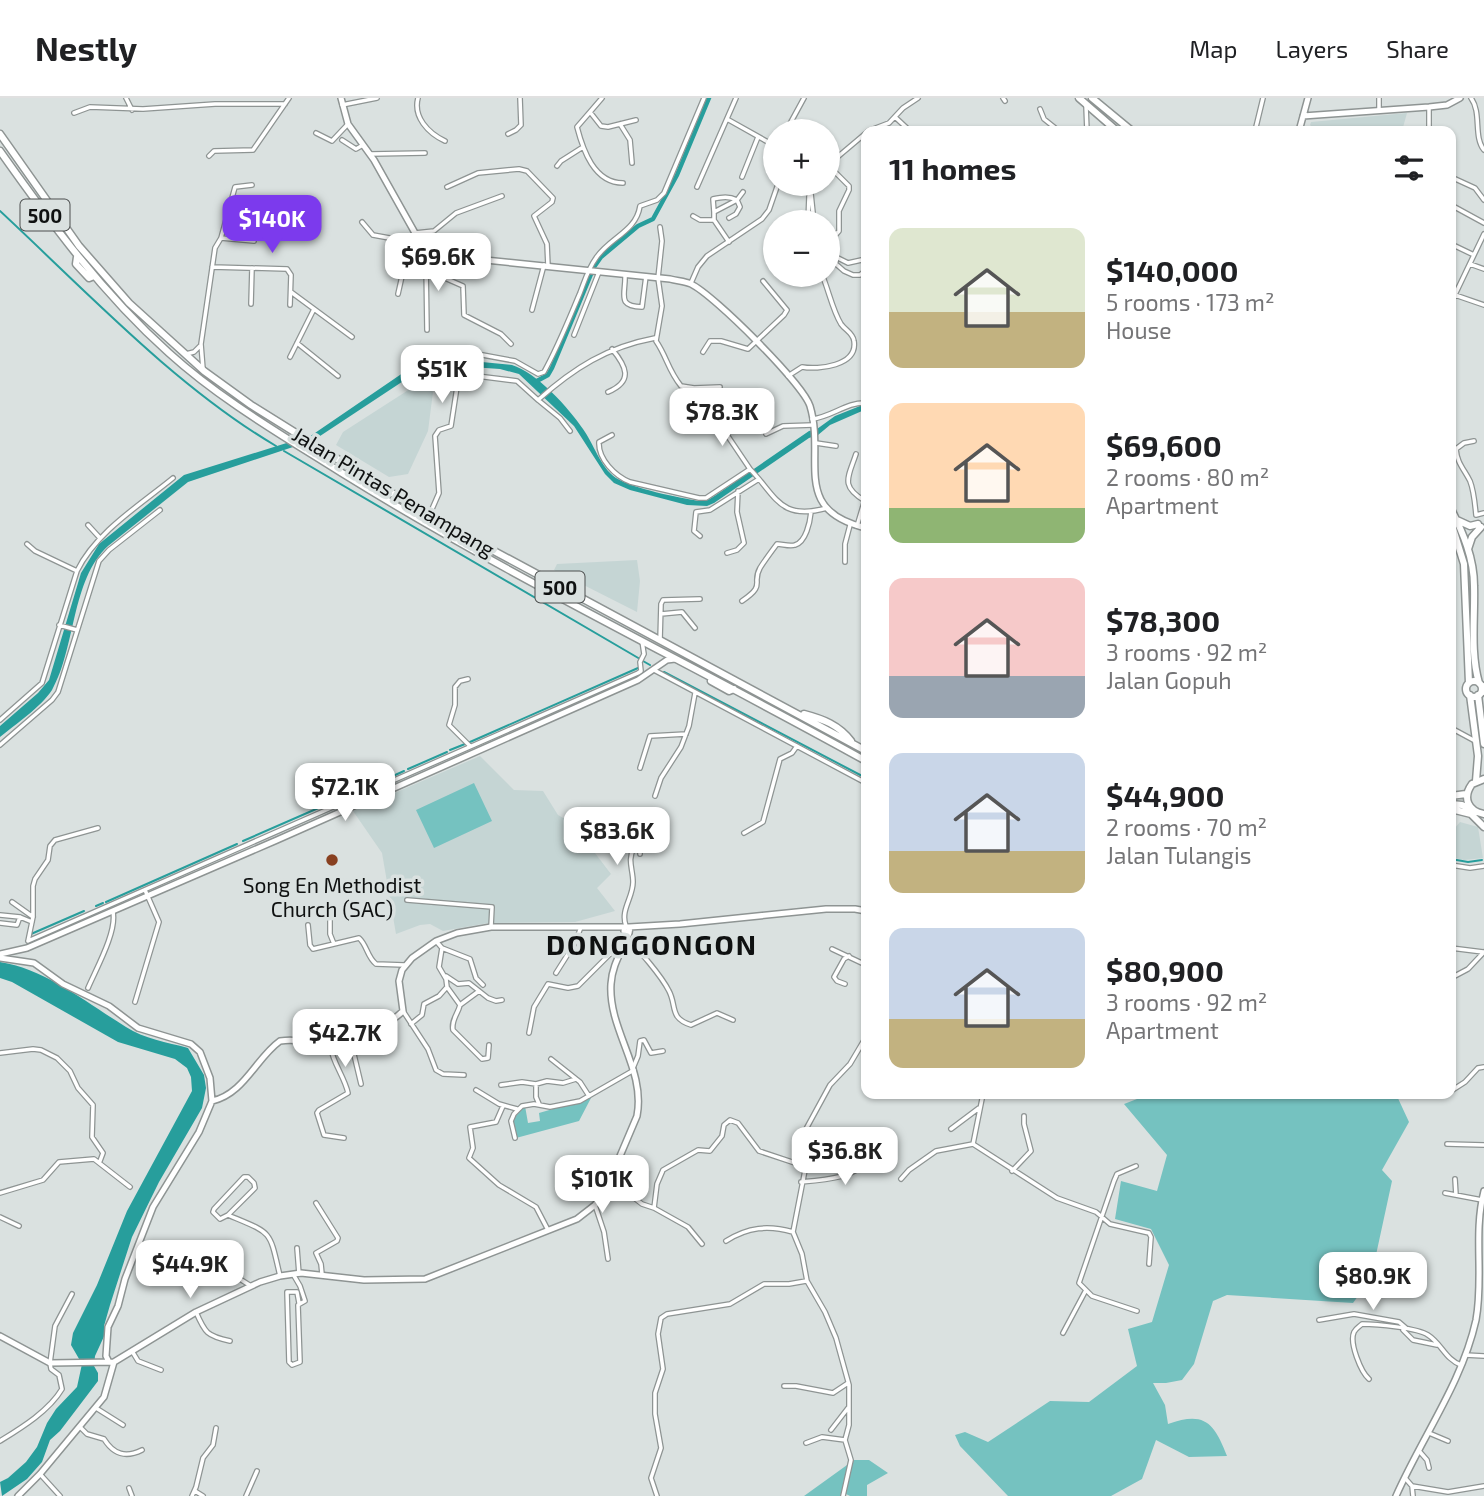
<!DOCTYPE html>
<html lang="en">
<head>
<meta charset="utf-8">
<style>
  :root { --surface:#fff; --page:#f2f2f2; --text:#202124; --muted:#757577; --line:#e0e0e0; --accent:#7c3aed }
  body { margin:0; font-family:"Exo 2",sans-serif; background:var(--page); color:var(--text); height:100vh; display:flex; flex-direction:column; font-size:26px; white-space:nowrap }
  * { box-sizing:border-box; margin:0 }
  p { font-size:23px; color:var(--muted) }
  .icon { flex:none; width:38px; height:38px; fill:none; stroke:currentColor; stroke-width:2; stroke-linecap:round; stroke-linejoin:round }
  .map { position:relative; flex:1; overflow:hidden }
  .panel { position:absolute; left:861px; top:28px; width:595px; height:973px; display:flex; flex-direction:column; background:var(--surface); border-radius:14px; box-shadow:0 2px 5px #0004 }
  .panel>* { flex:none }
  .fabs { position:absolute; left:763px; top:21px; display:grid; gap:14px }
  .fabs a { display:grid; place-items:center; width:77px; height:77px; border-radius:50%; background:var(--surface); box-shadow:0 2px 5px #0004; font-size:35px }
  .price { position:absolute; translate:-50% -60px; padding:0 16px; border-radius:14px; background:#fff; color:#222; font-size:23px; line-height:46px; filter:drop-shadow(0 2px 4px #0008) }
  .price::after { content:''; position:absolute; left:50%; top:42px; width:21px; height:16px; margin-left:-10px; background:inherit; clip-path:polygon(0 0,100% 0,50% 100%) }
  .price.on { background:var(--accent); color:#fff }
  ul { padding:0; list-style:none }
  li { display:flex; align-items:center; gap:21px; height:175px; padding:0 28px }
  li span { display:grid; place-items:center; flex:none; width:196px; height:140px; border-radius:14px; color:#555 }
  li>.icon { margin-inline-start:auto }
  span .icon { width:84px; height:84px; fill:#fffc; stroke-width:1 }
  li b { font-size:30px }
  h2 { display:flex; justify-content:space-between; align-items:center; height:84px; padding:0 28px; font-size:30px }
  header { display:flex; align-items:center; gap:42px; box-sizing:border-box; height:98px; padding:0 35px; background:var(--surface); border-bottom:2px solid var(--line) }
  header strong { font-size:33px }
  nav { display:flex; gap:38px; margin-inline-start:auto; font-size:24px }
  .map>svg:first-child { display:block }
  .built { fill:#c5d5d4 }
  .green { fill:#75c2c0 }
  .water { fill:#279e9c }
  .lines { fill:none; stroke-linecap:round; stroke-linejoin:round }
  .stream { stroke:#279e9c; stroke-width:2 }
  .canal { stroke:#279e9c; stroke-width:4.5 }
  .street-casing { stroke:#8e9493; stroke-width:6 }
  .secondary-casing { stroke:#8e9493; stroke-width:8 }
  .primary-casing { stroke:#8e9493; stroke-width:9 }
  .street { stroke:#fff; stroke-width:3.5 }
  .secondary { stroke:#fff; stroke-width:5 }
  .primary { stroke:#fff; stroke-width:6 }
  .poi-dot { fill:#884020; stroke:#dae1e0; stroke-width:2.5 }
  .labels { text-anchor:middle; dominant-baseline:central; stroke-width:7; stroke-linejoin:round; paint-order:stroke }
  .shield { fill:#dae1e0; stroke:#4c4f4f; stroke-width:2 }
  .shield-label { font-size:19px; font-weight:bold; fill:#0f1111 }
  .street-label { font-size:21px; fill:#0f1111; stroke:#dae1e0 }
  .poi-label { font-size:21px; fill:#0f1111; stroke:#dae1e0 }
  .district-label { font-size:28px; font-weight:bold; letter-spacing:2px; fill:#0f1111; stroke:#dae1e0 }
</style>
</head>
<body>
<header>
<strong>Nestly</strong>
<nav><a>Map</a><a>Layers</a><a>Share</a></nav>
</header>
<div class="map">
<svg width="1484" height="1398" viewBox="0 0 1484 1398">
  <rect width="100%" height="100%" fill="#dae1e0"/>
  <path class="built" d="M 1407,15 L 1402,33 L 1313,33 L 1313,30 L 1310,27 L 1311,24 Z
    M 424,282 L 433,294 L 428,333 L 408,376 L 389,379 L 336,347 L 343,334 Z
    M 637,462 L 640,483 L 637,514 L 554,472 L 557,466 Z
    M 480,658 L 514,692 L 543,693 L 558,717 L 572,725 L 611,776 L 597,790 L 615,813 L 575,824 L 488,825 L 443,833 L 430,826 L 420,827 L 396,836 L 382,755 L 353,713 Z
    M 1460,724 L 1478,729 L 1483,760 L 1464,762 L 1451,759 L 1451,744 L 1454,731 Z"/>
  <path class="green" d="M 474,685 L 492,723 L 434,750 L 416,712 Z
    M 1150,996 L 1396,996 L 1409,1024 L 1382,1072 L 1392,1083 L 1371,1180 L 1353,1205 L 1227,1197 L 1213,1203 L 1194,1266 L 1182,1282 L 1166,1285 L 1153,1285 L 1165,1307 L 1168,1326 C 1205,1313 1214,1325 1227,1358 L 1189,1359 L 1156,1342 L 1142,1381 L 1111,1398 L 1008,1398 L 960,1348 L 955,1337 L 965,1334 L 988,1344 L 1050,1303 L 1089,1304 L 1137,1268 L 1128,1231 L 1152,1224 L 1169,1167 L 1151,1131 L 1115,1121 L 1121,1083 L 1157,1093 L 1167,1057 L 1124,1006 Z
    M 591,1000 L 579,1023 L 516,1040 L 511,1023 L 525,1008 L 528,1025 L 540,1023 L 539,1015 Z
    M 854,1362 L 869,1362 L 888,1375 L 867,1387 L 867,1398 L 850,1398 L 846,1396 L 840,1398 L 804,1398 Z"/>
  <path class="water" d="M 441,260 L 512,267 C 536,274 569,310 583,331 C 594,346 600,369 616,380 C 632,390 679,400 699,403 L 708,402 L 716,397 L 809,333 L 817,331 L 835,318 L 860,308 L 866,308 L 866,314 L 862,313 L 830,327 L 818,337 L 809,340 L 714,405 L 707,408 L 687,407 L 630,392 L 614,385 L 605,376 L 574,328 L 519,276 L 500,271 L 442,267 L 423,270 L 314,342 L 188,384 L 108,448 C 71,482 76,550 52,592 C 42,608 15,627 0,639 L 0,628 L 38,595 L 49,582 L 81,475 L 99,446 L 184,377 L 312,337 L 416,266 L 430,261 Z
    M 0,864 C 46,871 87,905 126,929 C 144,941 167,944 188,950 L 204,977 L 206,990 L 202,1010 L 159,1084 L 132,1139 L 110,1207 L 104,1228 L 106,1234 L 95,1258 L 94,1268 L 98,1275 L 98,1283 L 60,1333 L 50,1342 L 42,1364 L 27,1381 L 2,1398 L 0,1384 L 8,1380 L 26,1364 L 37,1349 L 47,1325 L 56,1311 L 77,1289 L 82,1266 L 71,1247 L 73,1235 L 97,1187 L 127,1113 L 192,993 L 191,979 L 187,970 L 175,961 L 118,944 L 12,884 L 0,880 Z"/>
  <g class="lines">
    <path class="stream" d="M 0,113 C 86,193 176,289 276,348
      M 284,353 L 640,561
      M 643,563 L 650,567
      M 664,574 L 866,680
      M 470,644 L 638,570
      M 450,652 L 465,646
      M 408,671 L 447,654
      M 382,683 L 404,673
      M 243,743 L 378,684
      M 1451,761 L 1468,764 L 1482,762
      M 106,804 L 237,746
      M 96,808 L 103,805
      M 31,836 L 84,813"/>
    <path class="canal" d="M 535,284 L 548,277 L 552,270 L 594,169 L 601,159 L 638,128 L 653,121 L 677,77 L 709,0"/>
    <defs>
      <path id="street" d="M 126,0 L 132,12
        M 418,0 C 413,19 428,35 445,43
        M 602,0 L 590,14 L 601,28 L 608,29 L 636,22
        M 1003,0 L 1005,3
        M 1379,0 L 1379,12
        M 1471,0 C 1482,15 1473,38 1484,52
        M 342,7 L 377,0
        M 1086,8 L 1087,33
        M 1429,9 L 1429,33
        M 1040,11 L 1044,21 L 1059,33
        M 590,14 L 577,29 C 583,52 594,85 623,85
        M 74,15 L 90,9 L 143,11 L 215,6 L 285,6
        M 895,19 L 910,33
        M 727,21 L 775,48
        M 620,26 L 630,42 L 632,65
        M 786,33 L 804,0
        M 868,33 L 889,25 L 903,10 L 918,0
        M 1255,33 L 1263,0
        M 316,35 L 332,43 L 348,26
        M 508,36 L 516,32 L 521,27 L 520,0
        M 342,42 L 356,51 L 363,47
        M 371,56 L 425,55
        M 209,58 L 214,53 L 253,52 L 289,0
        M 828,67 L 849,88 L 849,92 L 839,113 L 839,133 L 832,141 L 836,166 L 844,173 L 853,177 L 860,177 L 866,172
        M 828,67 L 866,35
        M 557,68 L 561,63 L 583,49
        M 742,79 L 758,39
        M 1451,79 L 1475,90 L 1484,102
        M 810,86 L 814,124
        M 447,89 L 478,75 L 519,71 L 527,73 L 553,100 L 552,104 L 534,118 L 547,146 L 548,168
        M 697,89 L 736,0
        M 1451,107 L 1484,125
        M 714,114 L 713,101 C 722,99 729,98 737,102 L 740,109 L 736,116 L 729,120
        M 693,118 L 700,122 L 714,122
        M 362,124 L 373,137 L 422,146
        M 808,124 L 809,98
        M 660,129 L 662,143 L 658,180 L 662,208 L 656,243 C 667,259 668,272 681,288 L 694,290 L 720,289
        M 221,140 L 254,143
        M 729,144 L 714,122 L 714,114 L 737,102 L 743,94
        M 1451,146 L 1474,157
        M 446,158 L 447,181 L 463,188 L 464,217 L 501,236 L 511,246
        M 836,159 L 848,165 L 866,161
        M 1470,166 L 1484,171
        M 212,169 L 287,171 L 291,177 L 290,207
        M 625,176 C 626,197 616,208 642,209 L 646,178
        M 691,185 L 698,169 L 707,158 L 762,121 L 769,112 L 778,86
        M 291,194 L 352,239
        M 398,196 L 411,138 L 415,135 L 434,133 L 456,115 L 502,98
        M 1455,197 L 1484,207
        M 1451,205 L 1484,136
        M 251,206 L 252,170
        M 532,212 L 544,167
        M 427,232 L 426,166 L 431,154
        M 574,237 L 599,174
        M 297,245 L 338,278
        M 461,253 L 515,263 L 538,276 L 544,274 C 558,249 569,221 580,195 C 585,182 588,171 596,160 C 610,139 636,134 640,108 L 657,102 L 664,95 L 704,0
        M 703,254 L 710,243 L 721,243 L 748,251 L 784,217 L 787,212 L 763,183
        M 186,256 L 194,254 L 200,248
        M 478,257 L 477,278 L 517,283 L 538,302 C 574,270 607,249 655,240
        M 290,259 L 314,211
        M 203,271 L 201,246 L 215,150 L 221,140 L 235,89 L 252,87
        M 788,278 L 802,269 C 818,272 858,268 854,243 C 853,235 845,232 841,226 C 833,213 829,194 823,179 L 810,177
        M 608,294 C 634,283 626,268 612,251
        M 538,302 L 560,320 L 570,333
        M 720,317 L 723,331 L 750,371
        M 812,321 C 832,319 846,304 866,305
        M 766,336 L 783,328 L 813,327
        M 612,337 L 599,344 C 598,361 615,378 630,384 L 699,400 L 706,400 L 750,371 C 777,399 780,423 827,410
        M 1474,343 L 1464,345 L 1456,351 C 1457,365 1464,371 1470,383 C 1474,393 1475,406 1476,417 L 1484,415
        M 816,345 L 836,348
        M 856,356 C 848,380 840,388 865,403
        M 429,418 L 439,395 L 435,338 L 439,332 L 451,328 L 457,289
        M 88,427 L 99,439
        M 857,428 L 866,398
        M 700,438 L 694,433 L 696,414 L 710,412 L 759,381
        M 27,446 L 35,453 L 77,473
        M 727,455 L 737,452 L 744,445 L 737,414 L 738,393
        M 845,464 L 845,446 L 850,427
        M 742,503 C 767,486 751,486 760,470 C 765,462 771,454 777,446 C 782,446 790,449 795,447 C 806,444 810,424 811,414
        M 661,516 L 682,514 L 695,530
        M 59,527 L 77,532
        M 660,542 L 661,506 L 663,502 L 700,501
        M 654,572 L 866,685
        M 468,581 L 460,583 L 455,589 L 455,607 L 449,627 L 470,648
        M 0,622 L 42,585 L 77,473 C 96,434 140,407 173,380
        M 1451,630 L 1477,644
        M 0,647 L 52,602 L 58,594 L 99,463 L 109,452 L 160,412
        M 640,670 L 650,638 L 686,636
        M 655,698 L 661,680 L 681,649 L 689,628 L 695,595
        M 744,735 L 763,724 L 780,661 L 792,655 L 797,648
        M 1451,767 L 1470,770 L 1484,768
        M 407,802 L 492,809 L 491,829
        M 12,804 L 33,819
        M 330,811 L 330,836 L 334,846
        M 0,817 L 20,819 L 32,824
        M 0,825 L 17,827 L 20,819
        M 308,827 L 310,847 L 313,851 L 359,840 C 367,847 367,859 376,866 L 404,867
        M 626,828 C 620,812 633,800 633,784 C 633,771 627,762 634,750 L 640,753 L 640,756
        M 28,843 L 638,575 L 641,573 L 640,564 L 644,556 L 642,543
        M 28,843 L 33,819 L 33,788 L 35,781 L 48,762 L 50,748 L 55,742 L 98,730
        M 626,843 C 637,847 663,881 669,893 C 677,908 669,920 691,927 L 717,915 L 733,922
        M 442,850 L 470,861 L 476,880 L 483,887
        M 1451,850 L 1483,854
        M 832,851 L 866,867
        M 556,875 L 575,845 L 581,829
        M 446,878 L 458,886 L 469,885 L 488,900 L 496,903 L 502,902
        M 1451,880 L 1468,871 L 1484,854
        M 845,886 L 837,883 L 834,879 L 844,861 L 849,858
        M 447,889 L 460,907
        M 88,890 C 96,871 117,834 113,814
        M 479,893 L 460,907 C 458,916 451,922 453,932 L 482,961 L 488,960 L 489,947
        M 135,904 L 159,824 L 145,792
        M 403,913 L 428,951 L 436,972 L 443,976 L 464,977
        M 411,926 L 422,917 L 424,906 L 439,898 L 447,889 L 446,881 L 439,869 L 442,850 L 436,843
        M 529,935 L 534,909 L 548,886 L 568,890 L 578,888 L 622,844
        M 351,944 L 361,986
        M 331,950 C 332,963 345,980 348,995 L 319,1012 L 317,1015 L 324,1037 L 344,1040
        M 0,955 L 33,951 L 41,952 L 57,960 L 70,973 L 78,990 L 93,1007 L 92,1039 L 103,1055 L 100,1063
        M 551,961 L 580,984 L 589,998
        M 633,970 L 638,958 L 640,943 L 644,942 L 651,955 L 663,953
        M 536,986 L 536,999 L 539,1006
        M 501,987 L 522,984 L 536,986 L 547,983 L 563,985 L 576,981
        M 476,992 L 499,1006 L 517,1011
        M 1451,993 L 1465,984 L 1478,970 L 1484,969
        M 1393,996 L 1412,996
        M 1427,996 L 1443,996
        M 503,1008 L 496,1024 L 470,1029 L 473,1050 L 469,1060 L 499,1087 L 536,1109 L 548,1132
        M 951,1031 L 979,1010
        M 515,1040 L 511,1023 L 514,1016 L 522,1008 L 534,1006 L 550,1009 L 580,1003 L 634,972
        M 973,1046 L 1057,1100 L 1096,1114 L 1110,1126 L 1149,1135 L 1151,1139 L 1149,1166
        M 973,1046 L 983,996
        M 1447,1046 L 1484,1047
        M 1012,1073 L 1031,1053 L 1024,1026 L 1024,1018
        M 244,1079 L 248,1079 L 254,1085 L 255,1090 L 228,1117 L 220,1121 L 213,1114 L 214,1111 Z
        M 901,1081 L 909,1072 L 936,1053 L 973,1046
        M 1455,1081 L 1456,1097
        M 611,1082 L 642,1106 L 654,1110 L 688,1129 L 702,1146
        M 801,1084 C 825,1082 856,1080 872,1060
        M 0,1095 L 43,1082 L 59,1064 L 94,1061 L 130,1089
        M 1445,1095 L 1482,1102
        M 316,1105 L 338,1140 L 337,1143 L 316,1155 L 321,1166 L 322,1176
        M 595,1107 L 604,1134 L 608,1161
        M 654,1110 L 657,1086 L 663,1072 L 698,1052 L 710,1053 L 722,1038 L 724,1027 L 730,1022 L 738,1025 L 759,1053 L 804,1068
        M 228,1117 C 273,1136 269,1131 280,1178
        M 0,1119 L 19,1128
        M 726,1143 C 748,1129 768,1127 793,1134
        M 297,1150 L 299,1176
        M 228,1155 L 224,1171 L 251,1188
        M 293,1176 L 300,1188 L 305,1203 L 298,1207 L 300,1264 L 292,1267 L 289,1264 L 287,1194 L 297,1194 L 299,1205
        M 1086,1192 L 1092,1198 L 1137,1213
        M 196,1214 C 205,1235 207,1238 230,1243
        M 1319,1222 L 1354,1216 L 1399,1224 L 1406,1230
        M 1403,1232 L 1413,1242 L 1437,1247
        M 1063,1235 L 1086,1192 L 1079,1185 L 1114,1083 L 1117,1076 L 1136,1068
        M 132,1253 L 138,1263 L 161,1272
        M 1465,1257 L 1484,1258
        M 1369,1281 C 1361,1274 1349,1245 1354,1234 C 1356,1230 1359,1229 1362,1226 C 1376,1226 1418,1230 1428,1237 C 1442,1246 1445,1261 1461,1267
        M 784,1288 L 796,1288 L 833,1295 L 848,1285
        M 96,1310 L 123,1327
        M 80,1329 L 87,1336 L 104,1341 C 114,1357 126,1360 142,1352
        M 831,1332 L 848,1310
        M 1429,1335 L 1448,1343
        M 0,1343 C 21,1330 49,1313 62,1291 L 59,1277 L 51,1271 L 50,1265 L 55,1228 L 72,1196
        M 806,1345 L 822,1339 L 845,1342
        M 1420,1354 L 1427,1362 L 1429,1370
        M 40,1376 L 60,1398
        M 1405,1380 L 1412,1388 L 1413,1398
        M 1412,1388 L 1448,1394 L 1484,1388
        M 129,1390 L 132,1398
        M 195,1393 L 203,1398
        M 192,1398 L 196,1389 L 203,1360 L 213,1347 L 216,1330
        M 246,1398 L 257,1373
        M 657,1398 L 651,1380 L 661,1350 L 655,1316 L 655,1295 L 663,1271 L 658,1236 L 661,1220 L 667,1216 L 730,1206 L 764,1186 L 789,1186 L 806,1183
        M 843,1398 L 851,1362 L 845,1342 L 849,1327 L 849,1287 L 836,1240 L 825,1214 L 807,1183 L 802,1156 L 793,1134 L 807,1062 L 806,1031 L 830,987 L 850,966 L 866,939"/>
      <path id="secondary" d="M 341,0 L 348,26 L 374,62 L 415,135 L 428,152 L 446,158 L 670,181 C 677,183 685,183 691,186 C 714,197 803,286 810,308 C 826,361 790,412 866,430
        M 1303,18 L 1429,9 L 1447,7 L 1460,0
        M 1299,33 L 1308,0
        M 1481,587 L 1484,588
        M 1481,595 L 1484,594
        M 625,829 L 630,829 L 629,835 L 624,833 Z
        M 629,829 L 680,826 L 826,811 L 855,811 L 866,813
        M 0,856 L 27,850 L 277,742 L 638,582 L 667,562 L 675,561
        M 0,860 L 34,865 L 63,886 L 109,908 L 138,930 L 191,946 L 200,954 L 210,980 L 212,1003 L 199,1034 L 153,1109 L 125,1181 L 118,1208 L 108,1229 L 106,1258 L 109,1264
        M 212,1003 C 244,996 256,960 280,943 C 304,939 311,950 329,949 C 348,949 390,926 403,913 L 399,883 L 402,872 L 412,860 L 436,843 L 457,835 L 491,829 L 625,829
        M 0,1238 L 50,1265 L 114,1264 L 196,1214 L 260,1184 L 280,1178 L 301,1175 L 364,1182 L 425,1181 L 577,1121 L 595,1107 L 606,1091 L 637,1018 C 646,971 608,932 611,886 C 612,866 623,852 629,835
        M 18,1398 L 40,1376 L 104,1299 L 114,1264
        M 1396,1398 C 1422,1339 1462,1285 1476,1222 C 1484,1179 1473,1136 1484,1093"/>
      <path id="primary" d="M 1079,0 L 1117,33
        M 1092,0 L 1132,33
        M 0,36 L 79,148 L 129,205 L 204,273 L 251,307 L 429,418 L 866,653
        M 0,53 C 51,125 102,195 169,255 C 221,302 282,337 342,375 C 511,480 692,566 866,663
        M 77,159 L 76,166 L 89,180 L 94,178
        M 1451,411 C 1463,435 1474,460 1474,488 C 1475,519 1470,554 1479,585
        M 1457,422 L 1470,428 L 1478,426
        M 1451,424 L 1464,466 L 1469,585
        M 1468,451 L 1472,439 L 1481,429
        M 711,583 L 729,593 L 734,591
        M1466 591a8 8 0 1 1 16 0a8 8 0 1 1-16 0Z
        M 1470,597 L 1478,658 L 1476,683
        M 1478,597 L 1484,646
        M 804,616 C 823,621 839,627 851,643
        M 1484,681 L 1472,686 C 1462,700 1468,713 1484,716
        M 1451,698 L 1466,696
        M 1451,706 L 1462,707 L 1471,711
        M 1451,711 L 1471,716 L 1484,729"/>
    </defs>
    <use href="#street" class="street-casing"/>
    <use href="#secondary" class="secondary-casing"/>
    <use href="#primary" class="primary-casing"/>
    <use href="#street" class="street"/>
    <use href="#secondary" class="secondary"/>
    <use href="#primary" class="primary"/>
  </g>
  <circle class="poi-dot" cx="332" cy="762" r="7"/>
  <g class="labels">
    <g class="shield">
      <rect x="20.5" y="101.5" width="49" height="31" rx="5"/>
      <rect x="535.5" y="473.5" width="49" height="31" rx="5"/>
    </g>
    <g class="shield-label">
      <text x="45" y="117">500</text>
      <text x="560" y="489">500</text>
    </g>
    <g class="street-label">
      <text transform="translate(394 393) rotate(31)">Jalan Pintas Penampang</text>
    </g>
    <g class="poi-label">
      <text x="332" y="786">Song En Methodist<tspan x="332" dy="24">Church (SAC)</tspan></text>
    </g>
    <g class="district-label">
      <text x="652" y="846">DONGGONGON</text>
    </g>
  </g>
</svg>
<div class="fabs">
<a>+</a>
<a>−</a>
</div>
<b class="price on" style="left:272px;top:157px">$140K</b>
<b class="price" style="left:438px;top:195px">$69.6K</b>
<b class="price" style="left:442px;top:307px">$51K</b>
<b class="price" style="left:722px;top:350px">$78.3K</b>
<b class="price" style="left:345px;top:725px">$72.1K</b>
<b class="price" style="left:617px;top:769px">$83.6K</b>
<b class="price" style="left:345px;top:971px">$42.7K</b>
<b class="price" style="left:845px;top:1089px">$36.8K</b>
<b class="price" style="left:602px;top:1117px">$101K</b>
<b class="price" style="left:190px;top:1202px">$44.9K</b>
<b class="price" style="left:1373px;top:1214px">$80.9K</b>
<section class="panel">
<h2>11 homes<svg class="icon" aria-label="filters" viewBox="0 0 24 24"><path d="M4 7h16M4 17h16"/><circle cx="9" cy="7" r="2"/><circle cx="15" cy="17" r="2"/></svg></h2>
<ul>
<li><span style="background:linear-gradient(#dfe7d0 60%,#c2b280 0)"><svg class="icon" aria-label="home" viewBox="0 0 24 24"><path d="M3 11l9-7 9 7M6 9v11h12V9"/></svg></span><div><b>$140,000</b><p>5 rooms · 173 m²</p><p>House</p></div></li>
<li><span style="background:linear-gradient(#ffd9b3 75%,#8fb573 0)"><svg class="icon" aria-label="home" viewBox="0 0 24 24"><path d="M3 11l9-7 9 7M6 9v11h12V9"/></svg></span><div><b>$69,600</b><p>2 rooms · 80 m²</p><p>Apartment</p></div></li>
<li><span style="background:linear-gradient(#f6c9c9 70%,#9aa5b1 0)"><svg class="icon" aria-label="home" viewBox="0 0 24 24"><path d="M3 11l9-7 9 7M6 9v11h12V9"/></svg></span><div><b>$78,300</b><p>3 rooms · 92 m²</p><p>Jalan Gopuh</p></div></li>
<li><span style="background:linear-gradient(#c9d6e8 70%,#c2b280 0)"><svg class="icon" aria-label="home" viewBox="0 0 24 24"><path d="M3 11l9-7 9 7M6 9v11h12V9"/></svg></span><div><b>$44,900</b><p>2 rooms · 70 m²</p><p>Jalan Tulangis</p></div></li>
<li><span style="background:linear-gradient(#c9d6e8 65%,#c2b280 0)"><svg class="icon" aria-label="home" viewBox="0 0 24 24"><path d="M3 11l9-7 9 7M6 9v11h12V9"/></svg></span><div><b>$80,900</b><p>3 rooms · 92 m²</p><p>Apartment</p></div></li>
</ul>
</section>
</div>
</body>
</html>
